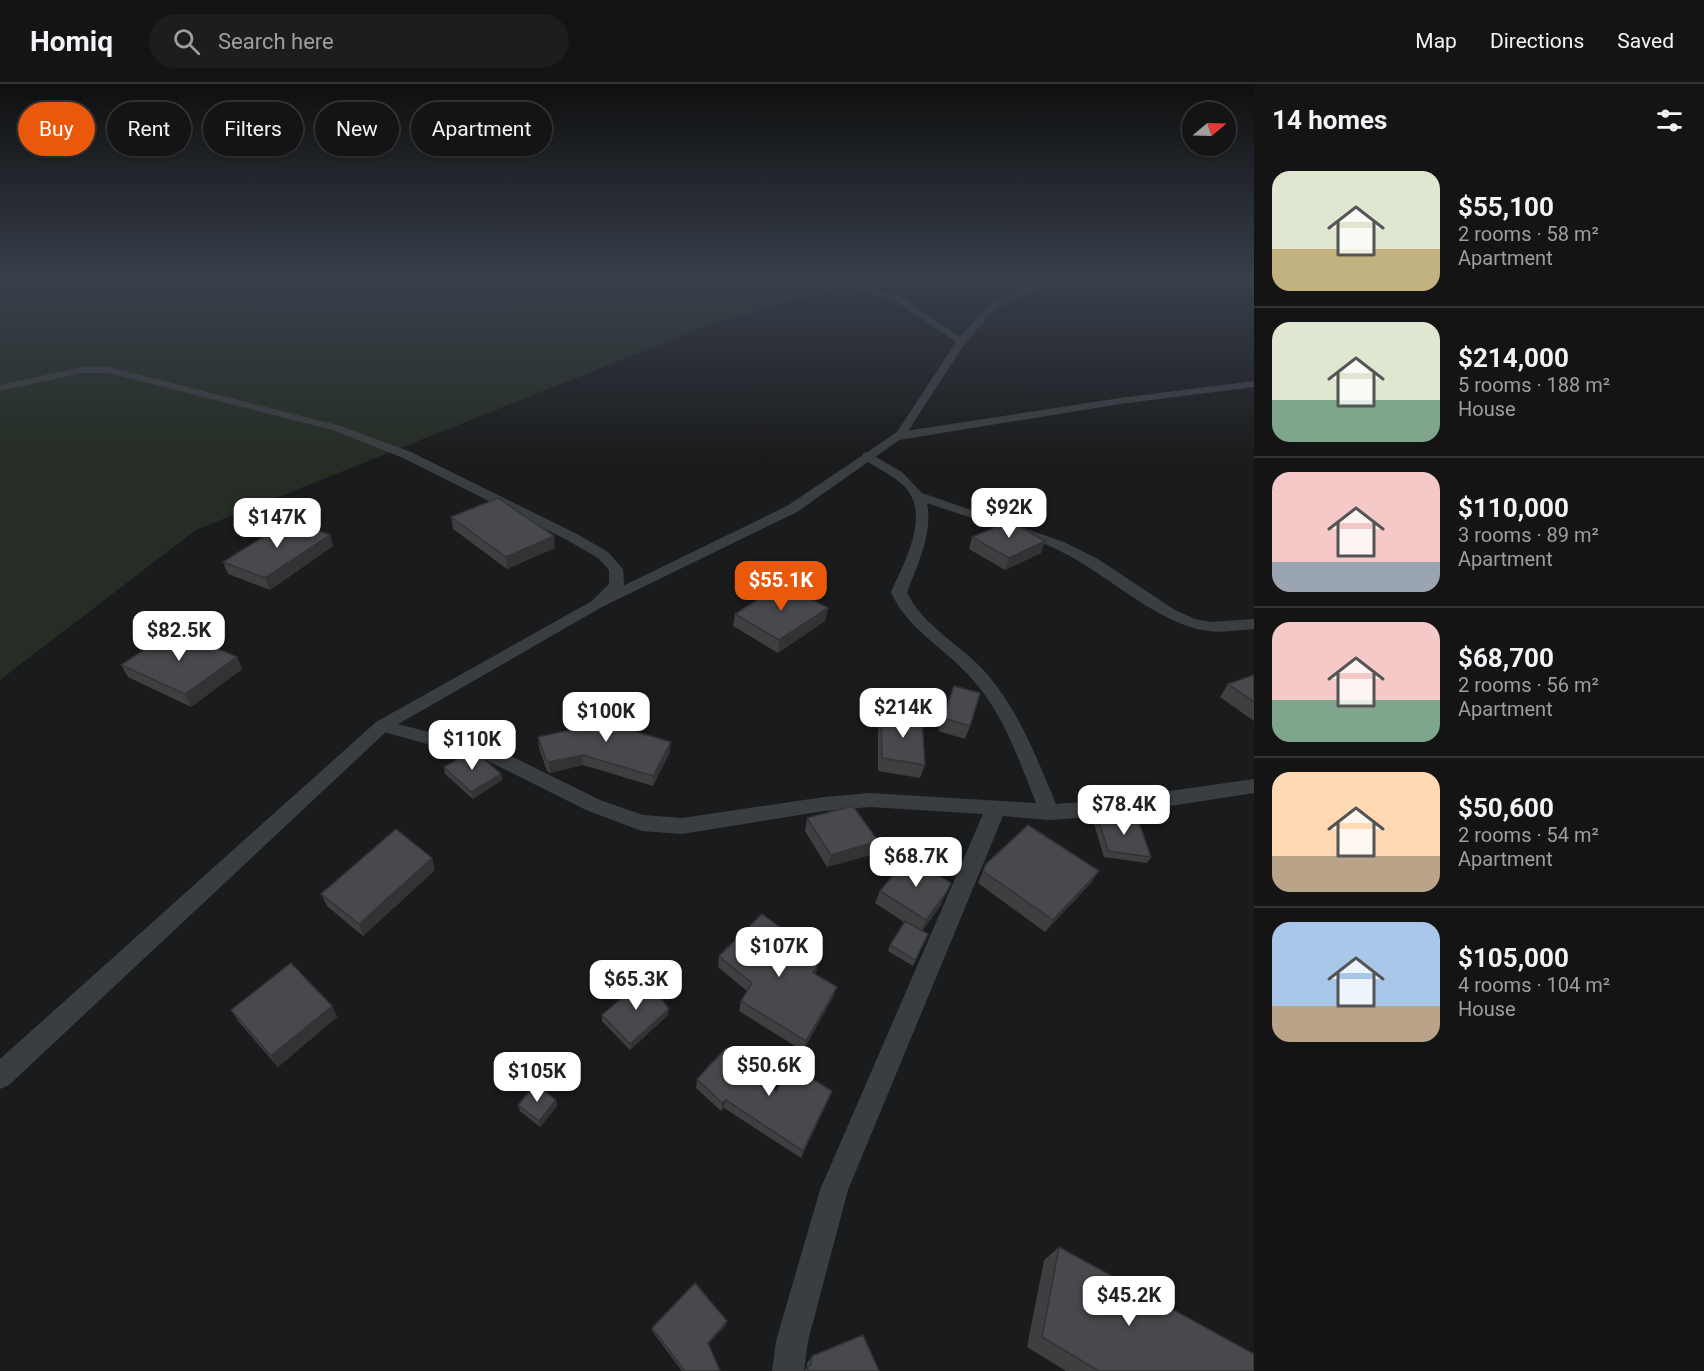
<!DOCTYPE html>
<html lang="en">
<head>
<meta charset="utf-8">
<style>
  :root { --surface:#141415; --page:#1d1d1e; --text:#f1f3f6; --muted:#9d9ea0; --line:#333334; --accent:#ea580c }
  body { margin:0; font-family:Roboto,sans-serif; background:var(--page); color:var(--text); height:100vh; display:flex; flex-direction:column; font-size:22px; white-space:nowrap }
  * { box-sizing:border-box; margin:0 }
  p { font-size:20px; color:var(--muted) }
  .icon { flex:none; width:33px; height:33px; fill:none; stroke:currentColor; stroke-width:2; stroke-linecap:round; stroke-linejoin:round }
  .map { position:relative; flex:1; overflow:hidden }
  .details { display:flex; flex-direction:column; background:var(--surface); width:450px }
  .details>* { flex:none }
  .top-card { position:absolute; left:18px; top:18px; width:570px; height:54px; display:flex; gap:12px }
  .needle { width:39px; rotate:71deg }
  .tools { position:absolute; left:1182px; top:18px; display:grid; gap:12px }
  .tools a { display:grid; place-items:center; width:54px; height:54px; border-radius:50%; background:var(--surface); box-shadow:0 2px 4px #0004,0 0 0 2px var(--line); font-size:30px }
  .price { position:absolute; translate:-50% -51px; padding:0 14px; border-radius:12px; background:#fff; color:#222; font-size:20px; line-height:39px; filter:drop-shadow(0 2px 3px #0008) }
  .price::after { content:''; position:absolute; left:50%; top:36px; width:18px; height:14px; margin-left:-9px; background:inherit; clip-path:polygon(0 0,100% 0,50% 100%) }
  .price.on { background:var(--accent); color:#fff }
  ul { padding:0; list-style:none }
  li { display:flex; align-items:center; gap:18px; height:150px; padding:0 18px }
  li+li { border-top:2px solid var(--line) }
  li span { display:grid; place-items:center; flex:none; width:168px; height:120px; border-radius:18px; color:#555 }
  li>.icon { margin-inline-start:auto }
  span .icon { width:72px; height:72px; fill:#fffc; stroke-width:1 }
  li b { font-size:26px }
  h2 { display:flex; justify-content:space-between; align-items:center; height:72px; padding:0 18px; font-size:26px }
  .chip { padding:0 21px; border-radius:27px; background:var(--surface); box-shadow:0 2px 4px #0004,0 0 0 2px var(--line); font-size:21px; line-height:54px }
  .chip.on { background:var(--accent); color:#fff }
  header { display:flex; align-items:center; gap:36px; box-sizing:border-box; height:84px; padding:0 30px; background:var(--surface); border-bottom:2px solid var(--line) }
  header strong { font-size:28px }
  nav { display:flex; gap:33px; margin-inline-start:auto; font-size:21px }
  .search { width:420px; height:54px; background:var(--page); display:flex; align-items:center; gap:15px; box-sizing:border-box; padding:0 21px; border-radius:33px; color:var(--muted); font-size:22px }
  main { display:flex; flex:1; min-height:0 }
  .map>svg:first-child { display:block }
  .green { fill:#252d24 }
  .lines { fill:none; stroke-linecap:round; stroke-linejoin:round }
  .minor { fill:#3b3e41; fill-rule:evenodd }
  .tertiary { fill:#3b3e41; fill-rule:evenodd }
  .wall { fill:#3d3f41 }
  .shaded-wall { fill:#323335 }
  .building { fill:#47494c; stroke:#323335; stroke-width:1.5 }
</style>
</head>
<body>
<header>
<strong>Homiq</strong>
<div class="search"><svg class="icon" aria-label="search" viewBox="0 0 24 24"><circle cx="10" cy="10" r="6"/><path d="M15 15l6 6"/></svg>Search here</div>
<nav><a>Map</a><a>Directions</a><a>Saved</a></nav>
</header>
<main>
<div class="map">
<svg width="1254" height="1287" viewBox="0 0 1254 1287">
  <rect width="100%" height="100%" fill="#1a1b1c"/>
  <path class="green" d="M 0,194 L 877,194 L 713,239 L 196,446 L 0,596 Z"/>
  <g class="lines">
    <path class="minor" d="M 817,194 L 833,194 L 901,213 L 966,257 L 958,259 L 895,217 Z
      M 82,283 L 109,283 L 341,342 L 411,368 L 577,450 L 608,468 L 623,485 L 624,501 L 602,523 L 592,523 L 589,520 L 609,500 L 609,486 L 598,474 L 567,456 L 403,374 L 333,346 L 109,289 L 82,289 L 0,307 L 0,301 Z
      M 1254,297 L 1254,303 L 1120,320 L 899,356 L 893,352 L 899,348 L 1120,314 Z
      M 867,368 L 902,388 L 922,409 L 1064,458 L 1098,475 L 1175,526 L 1195,535 L 1211,538 L 1254,535 L 1254,545 C 1239,546 1223,549 1208,547 C 1156,540 1106,488 1056,465 C 1015,446 969,434 927,419 C 933,450 918,480 907,508 C 921,541 963,562 987,590 C 1019,627 1037,675 1056,720 L 1106,716 L 1254,695 L 1254,709 L 1106,732 L 1049,736 L 1003,732 L 848,1106 L 808,1257 L 804,1287 L 772,1287 L 776,1257 L 820,1106 L 983,730 L 870,723 L 824,727 L 682,750 L 642,747 L 586,726 L 486,676 L 376,646 L 373,642 L 376,638 L 382,636 L 499,666 L 600,716 L 643,731 L 682,734 L 824,713 L 870,709 L 1036,719 C 1019,676 1004,631 973,596 C 947,565 907,546 891,508 C 904,479 931,431 905,403 C 893,391 877,384 863,375 L 863,369 Z"/>
    <path class="tertiary" d="M 1050,194 L 1062,194 L 996,224 L 965,259 L 905,352 L 797,428 L 602,523 L 388,646 L 9,1001 L 0,1005 L 0,975 L 376,638 L 592,517 L 787,422 L 897,348 L 958,255 L 990,220 Z"/>
  </g>
  <path class="wall" d="M 451,433 L 555,464 L 507,485 L 453,445 Z
    M 330,451 L 333,462 L 270,506 L 228,490 L 223,478 Z
    M 972,453 L 1041,469 L 1005,486 L 969,465 Z
    M 828,524 L 825,537 L 778,569 L 733,542 L 735,530 Z
    M 237,573 L 242,585 L 191,623 L 128,593 L 121,581 Z
    M 1254,591 L 1254,637 L 1220,613 L 1228,600 Z
    M 954,602 L 970,642 L 965,655 L 938,647 Z
    M 577,626 L 616,642 L 670,668 L 653,702 L 583,681 L 550,689 L 547,687 L 539,664 L 538,653 L 581,644 L 577,636 Z
    M 881,629 L 925,681 L 920,694 L 878,687 L 878,642 Z
    M 444,683 L 501,690 L 502,696 L 473,715 L 445,690 Z
    M 1097,730 L 1151,773 L 1147,779 L 1104,773 L 1093,737 Z
    M 807,734 L 874,770 L 827,783 L 805,747 Z
    M 986,780 L 1099,787 L 1091,799 L 1045,848 L 978,799 Z
    M 435,786 L 363,852 L 327,822 L 321,810 Z
    M 880,807 L 941,821 L 922,847 L 926,856 L 913,882 L 888,867 L 890,861 L 904,838 L 875,819 Z
    M 781,857 L 780,858 L 815,891 L 833,913 L 803,967 L 739,927 L 741,917 L 747,907 L 718,883 L 719,872 Z
    M 332,922 L 337,933 L 278,983 L 238,937 L 231,926 Z
    M 602,931 L 668,931 L 630,966 L 602,937 Z
    M 697,995 L 776,1007 L 832,1007 L 801,1074 L 724,1024 L 721,1027 L 696,1004 Z
    M 556,1016 L 557,1022 L 540,1043 L 520,1027 L 518,1021 Z
    M 1059,1163 L 1254,1287 L 1066,1287 L 1027,1263 L 1044,1176 Z
    M 726,1241 L 708,1260 L 720,1287 L 682,1287 L 652,1247 L 652,1244 Z
    M 812,1272 L 879,1287 L 804,1287 L 807,1283 L 807,1279 Z"/>
  <path class="shaded-wall" d="M 330,451 L 333,462 L 270,506 L 265,494 Z
    M 554,452 L 555,464 L 507,485 L 506,473 Z
    M 1045,457 L 1041,469 L 1005,486 L 1009,474 Z
    M 828,524 L 825,537 L 778,569 L 779,556 Z
    M 237,573 L 242,585 L 191,623 L 185,610 Z
    M 671,658 L 670,668 L 653,702 L 653,692 Z
    M 583,671 L 583,681 L 550,689 L 549,678 Z
    M 501,690 L 502,696 L 473,715 L 471,708 Z
    M 878,757 L 874,770 L 827,783 L 831,771 Z
    M 432,774 L 435,786 L 363,852 L 359,840 Z
    M 1099,787 L 1091,799 L 1045,848 L 1053,836 Z
    M 946,809 L 941,821 L 920,848 L 926,836 Z
    M 784,846 L 781,857 L 773,865 L 775,855 Z
    M 819,879 L 816,890 L 810,899 L 813,889 Z
    M 837,903 L 833,913 L 803,967 L 806,957 Z
    M 332,922 L 337,933 L 278,983 L 271,972 Z
    M 669,925 L 668,931 L 630,966 L 630,960 Z
    M 832,1007 L 829,1015 L 801,1074 L 803,1067 Z
    M 556,1016 L 557,1022 L 540,1043 L 539,1037 Z
    M 726,1016 L 724,1024 L 721,1027 L 722,1019 Z
    M 727,1237 L 726,1241 L 707,1262 L 708,1259 Z"/>
  <path class="building" d="M 498,414 L 554,452 L 506,473 L 451,433 Z
    M 290,436 L 330,451 L 265,494 L 223,478 Z
    M 1009,437 L 1045,457 L 1009,474 L 972,453 Z
    M 783,500 L 828,524 L 779,556 L 735,530 Z
    M 174,546 L 237,573 L 185,610 L 121,581 Z
    M 1254,591 L 1254,618 L 1228,600 Z
    M 954,602 L 980,609 L 970,642 L 943,634 Z
    M 602,619 L 616,642 L 671,658 L 653,692 L 583,671 L 549,678 L 546,676 L 538,653 L 585,643 L 577,626 Z
    M 881,629 L 922,635 L 925,681 L 882,674 Z
    M 470,668 L 478,670 L 501,690 L 471,708 L 444,683 Z
    M 853,722 L 878,757 L 831,771 L 807,734 Z
    M 1097,730 L 1138,736 L 1151,773 L 1108,767 Z
    M 1028,741 L 1099,787 L 1053,836 L 983,787 L 986,780 Z
    M 396,745 L 432,774 L 359,840 L 321,810 Z
    M 908,773 L 951,799 L 946,809 L 926,836 L 880,807 Z
    M 762,830 L 784,846 L 775,855 L 819,879 L 813,889 L 837,903 L 806,957 L 741,917 L 752,899 L 719,872 Z
    M 905,837 L 928,850 L 915,876 L 890,861 Z
    M 291,879 L 332,922 L 271,972 L 231,926 Z
    M 645,894 L 669,925 L 630,960 L 602,931 Z
    M 726,964 L 776,1007 L 790,981 L 832,1007 L 803,1067 L 726,1016 L 722,1019 L 697,995 Z
    M 536,1000 L 556,1016 L 539,1037 L 518,1021 Z
    M 1059,1163 L 1254,1270 L 1254,1287 L 1099,1287 L 1042,1253 Z
    M 695,1199 L 727,1237 L 708,1259 L 720,1287 L 685,1287 L 652,1244 Z
    M 863,1251 L 879,1287 L 809,1287 L 807,1283 L 811,1281 L 812,1272 Z"/>
  <linearGradient id="sky" x2="0" y2="1"><stop stop-color="#0e0f0f"/><stop offset="0.52" stop-color="#383f4b"/><stop offset="1" stop-color="#383f4b" stop-opacity="0"/></linearGradient>
  <rect width="1254" height="375" fill="url(#sky)"/>
</svg>
<div class="tools">
<a><svg class="needle" viewBox="-14 -14 28 28"><path d="M0-13l5 13h-10z" fill="#e53935"/><path d="M0 13l5-13h-10z" fill="#9d9ea0"/></svg></a>
</div>
<b class="price" style="left:1009px;top:455px">$92K</b>
<b class="price" style="left:277px;top:465px">$147K</b>
<b class="price on" style="left:781px;top:528px">$55.1K</b>
<b class="price" style="left:179px;top:578px">$82.5K</b>
<b class="price" style="left:903px;top:655px">$214K</b>
<b class="price" style="left:606px;top:659px">$100K</b>
<b class="price" style="left:472px;top:687px">$110K</b>
<b class="price" style="left:1124px;top:752px">$78.4K</b>
<b class="price" style="left:916px;top:804px">$68.7K</b>
<b class="price" style="left:779px;top:894px">$107K</b>
<b class="price" style="left:636px;top:927px">$65.3K</b>
<b class="price" style="left:769px;top:1013px">$50.6K</b>
<b class="price" style="left:537px;top:1019px">$105K</b>
<b class="price" style="left:1129px;top:1243px">$45.2K</b>
<div class="top-card">
<a class="chip on">Buy</a>
<a class="chip">Rent</a>
<a class="chip">Filters</a>
<a class="chip">New</a>
<a class="chip">Apartment</a>
</div>
</div>
<section class="details">
<h2>14 homes<svg class="icon" aria-label="filters" viewBox="0 0 24 24"><path d="M4 7h16M4 17h16"/><circle cx="9" cy="7" r="2"/><circle cx="15" cy="17" r="2"/></svg></h2>
<ul>
<li><span style="background:linear-gradient(#dfe7d0 65%,#c2b280 0)"><svg class="icon" aria-label="home" viewBox="0 0 24 24"><path d="M3 11l9-7 9 7M6 9v11h12V9"/></svg></span><div><b>$55,100</b><p>2 rooms · 58 m²</p><p>Apartment</p></div></li>
<li><span style="background:linear-gradient(#dfe7d0 65%,#7fa58c 0)"><svg class="icon" aria-label="home" viewBox="0 0 24 24"><path d="M3 11l9-7 9 7M6 9v11h12V9"/></svg></span><div><b>$214,000</b><p>5 rooms · 188 m²</p><p>House</p></div></li>
<li><span style="background:linear-gradient(#f6c9c9 75%,#9aa5b1 0)"><svg class="icon" aria-label="home" viewBox="0 0 24 24"><path d="M3 11l9-7 9 7M6 9v11h12V9"/></svg></span><div><b>$110,000</b><p>3 rooms · 89 m²</p><p>Apartment</p></div></li>
<li><span style="background:linear-gradient(#f6c9c9 65%,#7fa58c 0)"><svg class="icon" aria-label="home" viewBox="0 0 24 24"><path d="M3 11l9-7 9 7M6 9v11h12V9"/></svg></span><div><b>$68,700</b><p>2 rooms · 56 m²</p><p>Apartment</p></div></li>
<li><span style="background:linear-gradient(#ffd9b3 70%,#b9a48a 0)"><svg class="icon" aria-label="home" viewBox="0 0 24 24"><path d="M3 11l9-7 9 7M6 9v11h12V9"/></svg></span><div><b>$50,600</b><p>2 rooms · 54 m²</p><p>Apartment</p></div></li>
<li><span style="background:linear-gradient(#a9c7e8 70%,#b9a48a 0)"><svg class="icon" aria-label="home" viewBox="0 0 24 24"><path d="M3 11l9-7 9 7M6 9v11h12V9"/></svg></span><div><b>$105,000</b><p>4 rooms · 104 m²</p><p>House</p></div></li>
</ul>
</section>
</main>
</body>
</html>
